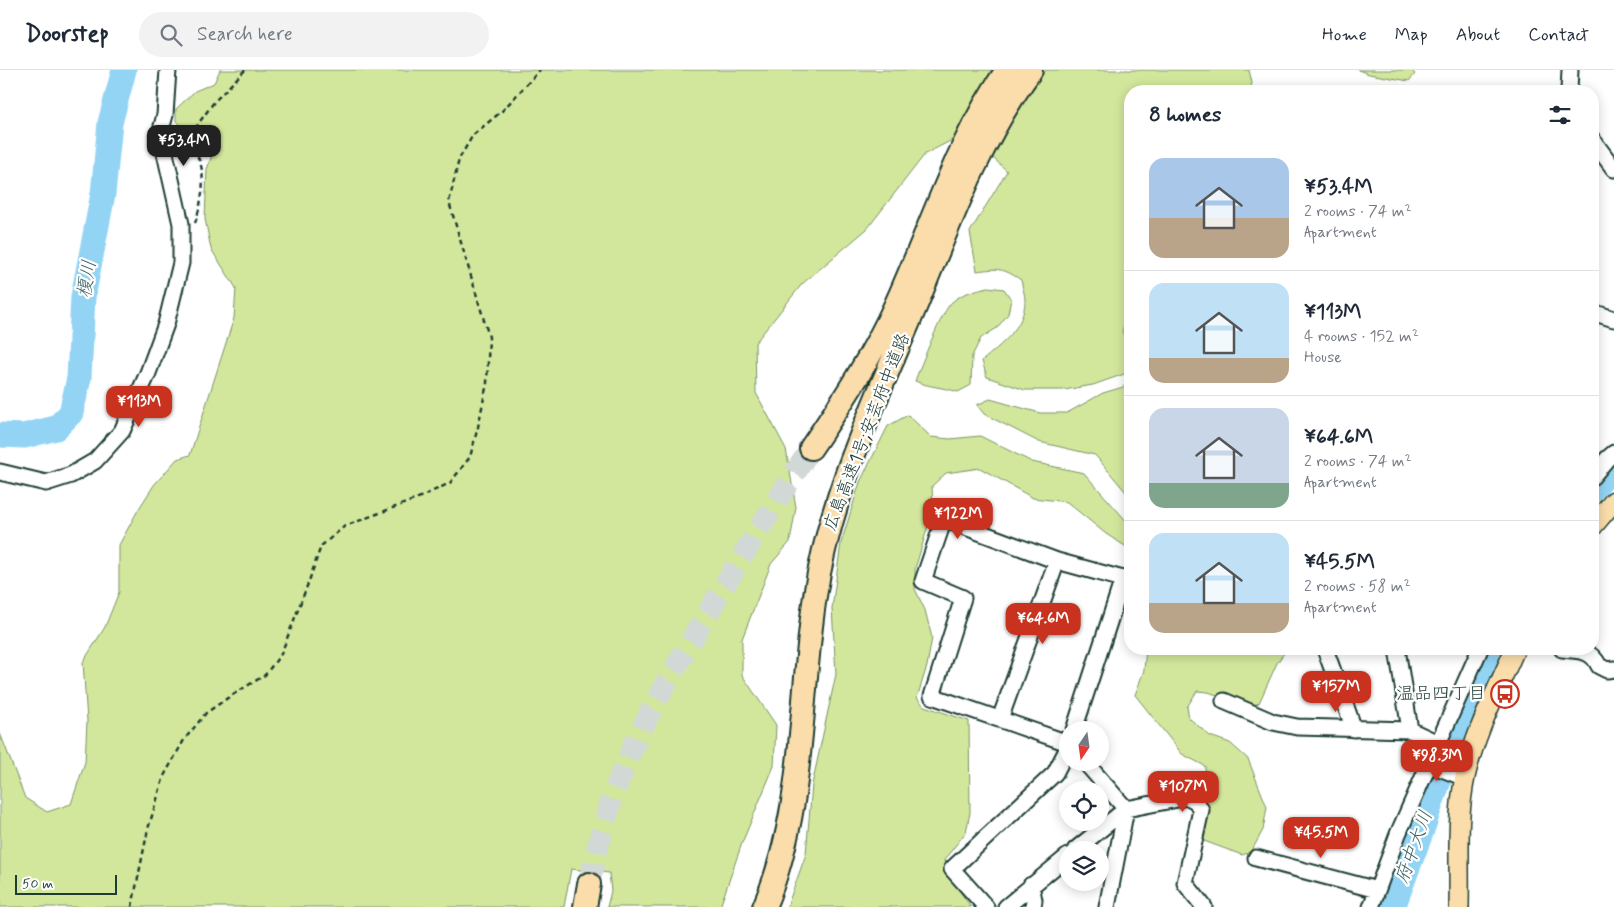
<!DOCTYPE html>
<html lang="en">
<head>
<meta charset="utf-8">
<style>
  :root { --surface:#fff; --page:#f2f2f3; --text:#1f2937; --muted:#747a83; --line:#e0e1e3; --accent:#c8321e }
  body { margin:0; font-family:Mynerve,"Klee One",sans-serif; background:var(--page); color:var(--text); height:100vh; display:flex; flex-direction:column; font-size:19px; white-space:nowrap }
  * { box-sizing:border-box; margin:0 }
  p { font-size:16px; color:var(--muted) }
  .icon { flex:none; width:28px; height:28px; fill:none; stroke:currentColor; stroke-width:2; stroke-linecap:round; stroke-linejoin:round }
  .map { position:relative; flex:1; overflow:hidden }
  .sheet { position:absolute; left:1124px; top:15px; width:475px; height:570px; display:flex; flex-direction:column; background:var(--surface); border-radius:20px; box-shadow:0 2px 12px #0003 }
  .sheet>* { flex:none }
  .needle { width:32px; rotate:193deg }
  .fabs { position:absolute; left:1059px; top:651px; display:grid; gap:10px }
  .fabs a { display:grid; place-items:center; width:50px; height:50px; border-radius:50%; background:var(--surface); box-shadow:0 2px 12px #0003; font-size:25px }
  .scale { position:absolute; left:15px; bottom:12px; width:102px; box-sizing:border-box; padding-left:5px; border:2px solid #1f3d34; border-top:0; font-size:14px; line-height:18px; white-space:nowrap; color:#1f3d34; -webkit-text-stroke:4px #fff; paint-order:stroke }
  .price { position:absolute; translate:-50% -42px; padding:0 11px; border-radius:10px; background:var(--accent); color:#fff; font-size:16px; line-height:32px; filter:drop-shadow(0 1px 2px #0008) }
  .price::after { content:''; position:absolute; left:50%; top:30px; width:15px; height:11px; margin-left:-8px; background:inherit; clip-path:polygon(0 0,100% 0,50% 100%) }
  .price.active { background:#222; color:#fff }
  ul { padding:0; list-style:none }
  li { display:flex; align-items:center; gap:15px; height:125px; padding:0 25px }
  li+li { border-top:1px solid var(--line) }
  li span { display:grid; place-items:center; flex:none; width:140px; height:100px; border-radius:15px; color:#555 }
  li>.icon { margin-inline-start:auto }
  span .icon { width:60px; height:60px; fill:#fffc; stroke-width:1 }
  li b { font-size:21px }
  h2 { display:flex; justify-content:space-between; align-items:center; height:60px; padding:0 25px; font-size:21px }
  header { display:flex; align-items:center; gap:30px; box-sizing:border-box; height:70px; padding:0 25px; background:var(--surface); border-bottom:1px solid var(--line) }
  header strong { font-size:24px }
  nav { display:flex; gap:28px; margin-inline-start:auto; font-size:18px }
  .search { width:350px; height:45px; background:var(--page); display:flex; align-items:center; gap:12px; box-sizing:border-box; padding:0 18px; border-radius:28px; color:var(--muted); font-size:19px }
  .map>svg:first-child { display:block }
  .green { fill:#d3e79c; stroke:#799268 }
  .lines { fill:none; stroke-linecap:round; stroke-linejoin:round }
  .river { stroke:#93d4f4; stroke-width:25 }
  .highway-tunnel { stroke:#d2d8d6; stroke-width:22; stroke-dasharray:22 11; stroke-linecap:butt }
  .minor-casing { stroke:#1f3d34; stroke-width:19 }
  .major-casing { stroke:#1f3d34; stroke-width:22 }
  .highway-casing { stroke:#1f3d34; stroke-width:26 }
  .path { stroke:#1f3d34; stroke-width:2.5; stroke-dasharray:5 4; stroke-linecap:butt }
  .minor { stroke:#fff; stroke-width:15 }
  .major { stroke:#faddab; stroke-width:19 }
  .highway { stroke:#faddab; stroke-width:22 }
  .labels { text-anchor:middle; dominant-baseline:central; stroke-width:4.5; stroke-linejoin:round; paint-order:stroke }
  .street-label { font-size:18px; fill:#1f3d34; stroke:#fff }
  .poi-label { font-size:18px; fill:#1f3d34; stroke:#fff; text-anchor:end }
  .water-label { font-size:19px; font-style:italic; fill:#3c6364; stroke:#fff }
</style>
</head>
<body>
<header>
<strong>Doorstep</strong>
<div class="search"><svg class="icon" aria-label="search" viewBox="0 0 24 24"><circle cx="10" cy="10" r="6"/><path d="M15 15l6 6"/></svg>Search here</div>
<nav><a>Home</a><a>Map</a><a>About</a><a>Contact</a></nav>
</header>
<div class="map">
<svg width="1614" height="837" viewBox="0 0 1614 837">
  <rect width="100%" height="100%" fill="#fff"/>
  <filter id="ink" filterUnits="userSpaceOnUse"><feTurbulence type="fractalNoise" baseFrequency=".02" numOctaves="2"/><feDisplacementMap in="SourceGraphic" scale="10" xChannelSelector="R" yChannelSelector="G"/><feConvolveMatrix kernelMatrix="1 2 1 2 8 2 1 2 1" color-interpolation-filters="sRGB"/></filter>
  <g filter="url(#ink)">
    <path class="green" d="M 220,0 L 993,0 L 977,25 L 956,68 L 925,84 L 867,159 L 802,214 L 755,273 L 756,323 L 786,379 L 796,437 L 790,472 L 771,494 L 742,569 L 742,605 L 776,655 L 774,696 L 742,773 L 720,837 L 607,837 L 611,821 L 609,803 L 571,799 L 564,837 L 0,837 L 0,663 L 25,728 L 47,742 L 71,734 L 85,692 L 87,651 L 83,592 L 105,557 L 119,522 L 119,475 L 138,440 L 154,415 L 177,389 L 190,385 L 234,248 L 236,218 L 211,179 L 205,149 L 207,99 L 211,88 L 208,77 L 176,51 L 176,39 L 195,21 L 214,13 Z
      M 1046,0 L 1249,0 L 1252,13 L 1250,21 L 1130,21 L 1130,235 L 1122,262 L 1130,276 L 1130,302 L 1093,315 L 1064,320 L 1025,320 L 987,307 L 982,291 C 1001,274 1025,258 1025,230 C 1025,224 1022,216 1021,210 C 1003,198 998,198 977,201 L 970,162 L 1007,101 L 992,87 C 1008,57 1024,26 1046,0 Z
      M 1358,0 L 1411,0 L 1415,4 L 1409,11 L 1369,4 Z
      M 988,217 L 1004,219 L 1011,229 L 1008,244 L 997,258 L 981,268 L 972,286 L 971,315 L 958,322 C 943,317 928,317 915,311 C 920,297 943,239 952,232 C 962,223 976,220 988,217 Z
      M 1130,315 L 1130,427 L 1095,385 L 1039,372 L 984,344 L 977,335 L 990,329 L 1040,343 L 1067,343 L 1103,323 Z
      M 908,345 L 931,367 L 950,369 L 980,366 L 1032,392 L 1084,403 L 1130,455 L 1130,479 L 1106,464 L 1067,432 L 1033,428 L 980,398 L 946,403 L 932,416 L 933,439 L 915,499 L 915,519 L 925,540 L 932,568 L 927,596 L 917,628 L 924,636 L 969,651 L 970,743 L 966,762 L 944,790 L 946,802 L 971,837 L 787,837 L 806,784 L 812,715 L 836,604 L 832,538 L 841,473 L 860,412 L 888,356 Z
      M 1146,579 L 1287,579 L 1277,593 L 1259,633 L 1251,636 L 1208,622 L 1197,621 L 1187,637 L 1189,648 L 1210,666 L 1230,673 L 1248,689 L 1267,737 L 1263,760 L 1251,782 L 1242,785 L 1204,771 L 1207,749 L 1205,696 L 1182,684 L 1135,625 L 1144,600 Z"/>
    <g class="lines">
      <path class="river" d="M 0,365 L 24,366 L 56,358 L 71,343 L 79,308 L 83,227 L 103,124 L 110,53 L 124,0
        M 1592,420 L 1614,395
        M 1393,837 L 1422,760 L 1453,670 L 1493,579"/>
      <path class="highway-tunnel" d="M 589,814 C 597,777 607,740 621,705 C 640,658 665,614 691,571 C 730,505 770,441 811,378"/>
      <defs>
        <path id="minor" d="M 1569,21 L 1570,0
          M 1592,69 L 1614,99
          M 1592,242 L 1614,249
          M 0,402 L 46,413 L 71,405 L 95,391 L 122,361 L 148,303 L 166,254 L 181,193 L 181,154 L 165,83 L 162,56 L 165,45 L 168,0
          M 1592,407 L 1607,389 L 1614,383
          M 1325,579 L 1354,659
          M 1397,579 L 1410,660
          M 1562,579 C 1579,581 1591,579 1599,596 L 1607,600 L 1614,599
          M 1224,631 L 1273,652 L 1297,657 L 1410,660 L 1438,673
          M 1000,649 L 1057,491
          M 1068,673 L 932,626 L 963,528 L 923,511 L 944,449 L 1057,491 L 1123,509 L 1074,660
          M 1085,692 L 1126,739 L 1107,837
          M 1429,694 L 1465,708
          M 1075,780 L 1126,739 L 1188,727 L 1196,731 L 1201,740 L 1185,813 L 1204,837
          M 1256,788 L 1377,820
          M 1031,815 L 1034,830 L 1033,837
          M 986,837 L 952,799 L 1055,703 L 1068,678
          M 1006,837 L 1068,786
          M 1371,837 L 1398,764 L 1480,579"/>
        <path id="major" d="M 1592,457 L 1614,431
          M 1459,837 C 1460,794 1456,749 1465,707 C 1475,662 1497,621 1515,579"/>
        <path id="highway" d="M 811,378 C 843,331 873,285 896,234 C 932,155 957,71 1007,0
          M 585,837 L 589,814
          M 764,837 C 806,739 799,629 815,526 C 830,426 875,332 914,240 C 948,158 978,73 1031,0"/>
      </defs>
      <use href="#minor" class="minor-casing"/>
      <use href="#major" class="major-casing"/>
      <use href="#highway" class="highway-casing"/>
      <path class="path" d="M 195,153 C 201,135 206,111 200,92 C 198,86 193,80 190,74 L 198,54 L 214,32 L 245,0
        M 132,837 L 148,759 L 164,706 L 184,670 L 206,643 L 229,627 L 265,605 L 281,584 L 309,511 L 321,476 L 345,456 L 414,430 L 450,413 L 470,387 L 478,357 L 487,313 L 489,267 L 449,132 L 459,89 L 473,65 L 502,41 L 540,0"/>
      <use href="#minor" class="minor"/>
      <use href="#major" class="major"/>
      <use href="#highway" class="highway"/>
    </g>
  </g>
  <defs>
    <symbol id="bus-ring" viewBox="-11 -11 22 22"><circle r="9.5" fill="#fff" stroke="#c8321e" stroke-width="1.5"/><path d="M-5-6H5V4H4V6H2V4H-2V6H-4V4H-5ZM-3.5-4V0h7V-4ZM-3.5 1.2v1.5H-2V1.2ZM2 1.2v1.5H3.5V1.2Z" fill="#c8321e"/></symbol>
  </defs>
  <g fill-rule="evenodd">
    <use href="#bus-ring" x="1489" y="608" width="32" height="32"/>
  </g>
  <g class="labels">
    <g class="street-label">
      <text transform="translate(867 362) rotate(-69)">広島高速1号;安芸府中道路</text>
    </g>
    <g class="poi-label">
      <text x="1486" y="624">温品四丁目</text>
    </g>
    <g class="water-label">
      <text transform="translate(87 209) rotate(-81)">榎川</text>
      <text transform="translate(1414 777) rotate(-70)">府中大川</text>
    </g>
  </g>
</svg>
<div class="fabs">
<a><svg class="needle" viewBox="-14 -14 28 28"><path d="M0-13l5 13h-10z" fill="#e53935"/><path d="M0 13l5-13h-10z" fill="#747a83"/></svg></a>
<a><svg class="icon" aria-label="locate" viewBox="0 0 24 24"><circle cx="12" cy="12" r="6"/><path d="M12 2v4M12 18v4M2 12h4M18 12h4"/></svg></a>
<a><svg class="icon" aria-label="layers" viewBox="0 0 24 24"><path d="M12 4l9 5-9 5-9-5zM3 14l9 5 9-5"/></svg></a>
</div>
<div class="scale">50 m</div>
<b class="price active" style="left:184px;top:97px">¥53.4M</b>
<b class="price" style="left:139px;top:358px">¥113M</b>
<b class="price" style="left:958px;top:470px">¥122M</b>
<b class="price" style="left:1043px;top:575px">¥64.6M</b>
<b class="price" style="left:1336px;top:643px">¥157M</b>
<b class="price" style="left:1437px;top:712px">¥98.3M</b>
<b class="price" style="left:1183px;top:743px">¥107M</b>
<b class="price" style="left:1321px;top:789px">¥45.5M</b>
<section class="sheet">
<h2>8 homes<svg class="icon" aria-label="filters" viewBox="0 0 24 24"><path d="M4 7h16M4 17h16"/><circle cx="9" cy="7" r="2"/><circle cx="15" cy="17" r="2"/></svg></h2>
<ul>
<li><span style="background:linear-gradient(#a9c7e8 60%,#b9a48a 0)"><svg class="icon" aria-label="home" viewBox="0 0 24 24"><path d="M3 11l9-7 9 7M6 9v11h12V9"/></svg></span><div><b>¥53.4M</b><p>2 rooms · 74 m²</p><p>Apartment</p></div></li>
<li><span style="background:linear-gradient(#bfe0f5 75%,#b9a48a 0)"><svg class="icon" aria-label="home" viewBox="0 0 24 24"><path d="M3 11l9-7 9 7M6 9v11h12V9"/></svg></span><div><b>¥113M</b><p>4 rooms · 152 m²</p><p>House</p></div></li>
<li><span style="background:linear-gradient(#c9d6e8 75%,#7fa58c 0)"><svg class="icon" aria-label="home" viewBox="0 0 24 24"><path d="M3 11l9-7 9 7M6 9v11h12V9"/></svg></span><div><b>¥64.6M</b><p>2 rooms · 74 m²</p><p>Apartment</p></div></li>
<li><span style="background:linear-gradient(#bfe0f5 70%,#b9a48a 0)"><svg class="icon" aria-label="home" viewBox="0 0 24 24"><path d="M3 11l9-7 9 7M6 9v11h12V9"/></svg></span><div><b>¥45.5M</b><p>2 rooms · 58 m²</p><p>Apartment</p></div></li>
</ul>
</section>
</div>
</body>
</html>
